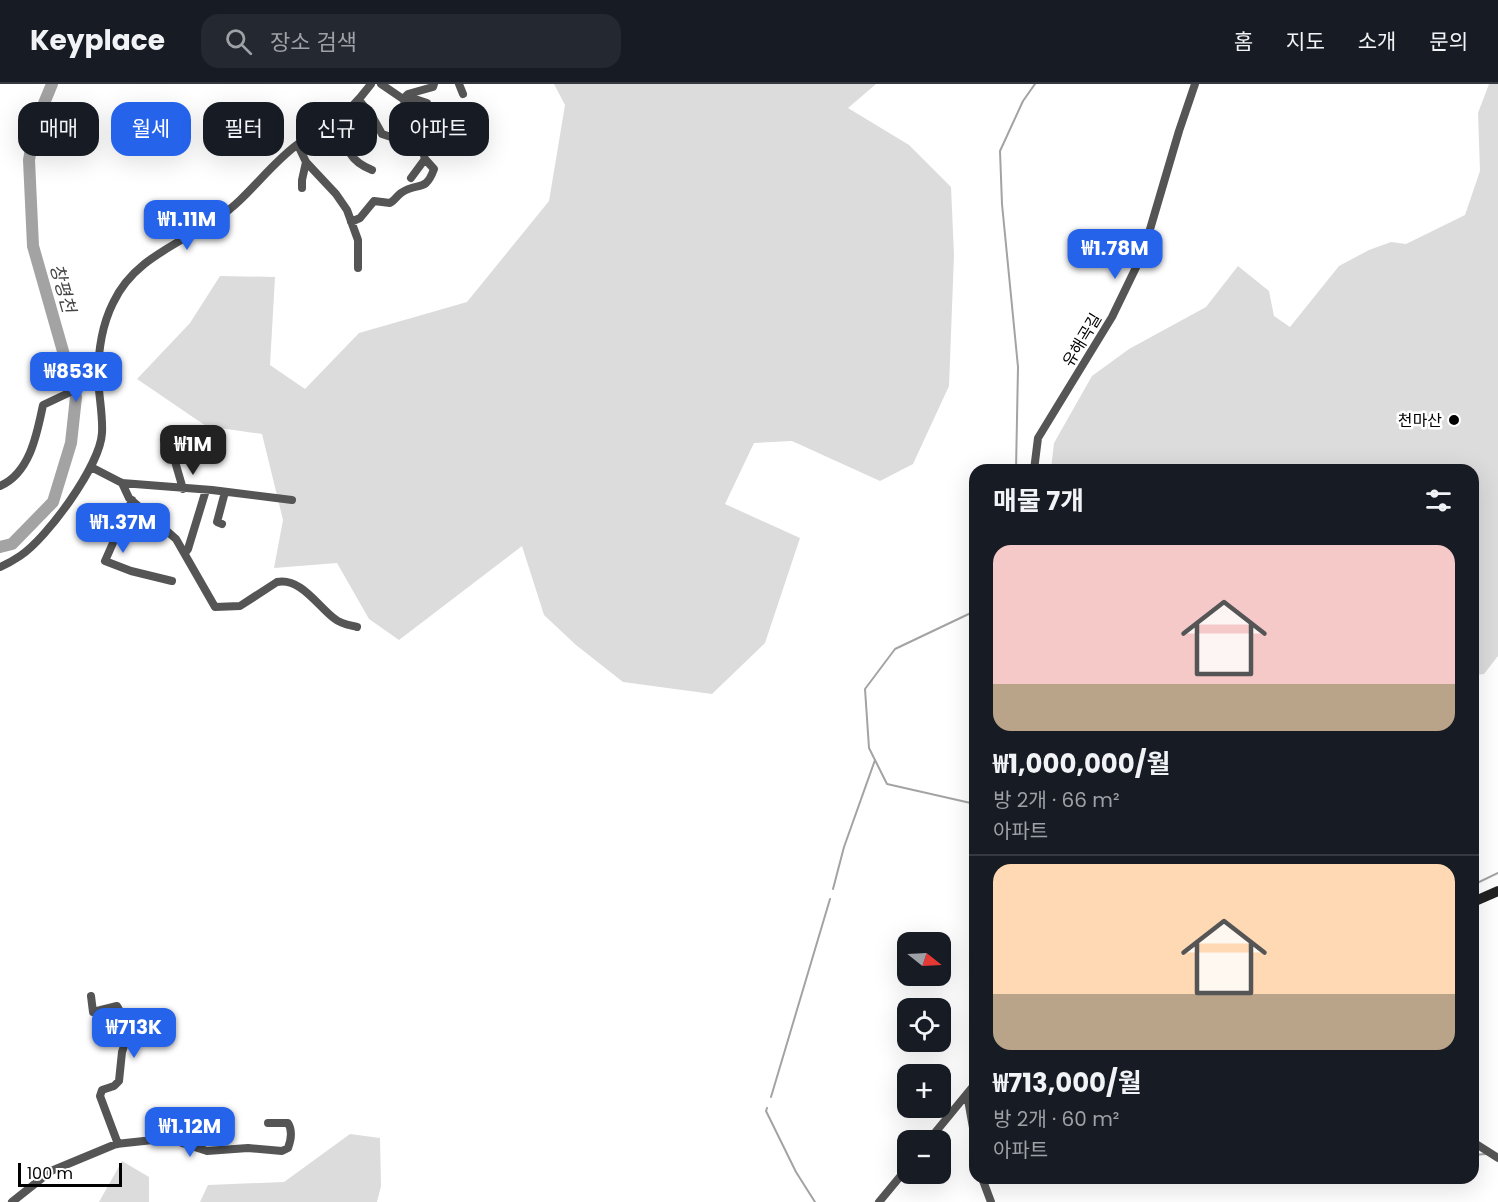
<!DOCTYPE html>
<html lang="ko">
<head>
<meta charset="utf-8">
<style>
  :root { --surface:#171b24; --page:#242831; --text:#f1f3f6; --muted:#9ea1a6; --line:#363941; --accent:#2563eb }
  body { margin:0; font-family:Poppins,"Noto Sans KR",sans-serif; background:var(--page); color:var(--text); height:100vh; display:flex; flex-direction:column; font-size:22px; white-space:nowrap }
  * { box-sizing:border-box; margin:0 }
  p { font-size:20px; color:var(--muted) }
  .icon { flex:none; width:33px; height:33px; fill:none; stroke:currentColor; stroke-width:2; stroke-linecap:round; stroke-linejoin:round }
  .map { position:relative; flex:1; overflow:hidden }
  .panel { position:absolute; left:969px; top:380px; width:510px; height:720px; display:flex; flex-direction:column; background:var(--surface); border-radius:18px; box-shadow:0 6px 24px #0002 }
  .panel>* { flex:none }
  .top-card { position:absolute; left:18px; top:18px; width:570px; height:54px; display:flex; gap:12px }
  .needle { width:39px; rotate:108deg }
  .controls { position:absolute; left:897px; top:848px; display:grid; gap:12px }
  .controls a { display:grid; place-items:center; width:54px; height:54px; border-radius:12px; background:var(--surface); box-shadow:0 6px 24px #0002; font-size:30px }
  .scale { position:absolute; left:18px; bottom:15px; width:104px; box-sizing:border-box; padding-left:6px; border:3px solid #000; border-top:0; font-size:16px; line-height:21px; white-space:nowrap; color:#000; -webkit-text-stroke:4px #fff; paint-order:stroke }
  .price { position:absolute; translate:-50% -51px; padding:0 14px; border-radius:12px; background:var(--accent); color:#fff; font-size:20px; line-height:39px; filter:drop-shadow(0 2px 3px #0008) }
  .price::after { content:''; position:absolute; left:50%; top:36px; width:18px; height:14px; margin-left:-9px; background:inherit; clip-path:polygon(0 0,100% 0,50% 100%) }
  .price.selected { background:#222; color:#fff }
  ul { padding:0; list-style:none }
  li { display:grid; align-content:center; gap:12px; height:318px; padding:0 24px }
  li+li { border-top:2px solid var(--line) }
  li span { display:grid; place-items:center; height:186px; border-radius:18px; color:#555 }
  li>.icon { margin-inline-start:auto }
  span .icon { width:108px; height:108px; fill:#fffc; stroke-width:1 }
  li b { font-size:26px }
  h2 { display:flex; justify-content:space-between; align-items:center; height:72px; padding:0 24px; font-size:26px }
  .pill { padding:0 21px; border-radius:18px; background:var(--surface); box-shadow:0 6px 24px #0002; font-size:21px; line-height:54px }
  .pill.selected { background:var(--accent); color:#fff }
  header { display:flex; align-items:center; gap:36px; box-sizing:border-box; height:84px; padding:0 30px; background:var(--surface); border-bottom:2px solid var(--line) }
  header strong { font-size:28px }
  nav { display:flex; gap:33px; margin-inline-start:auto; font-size:21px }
  .search { width:420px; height:54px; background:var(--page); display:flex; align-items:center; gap:15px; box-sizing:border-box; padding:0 21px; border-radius:18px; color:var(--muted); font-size:22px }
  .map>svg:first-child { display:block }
  .green { fill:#dcdcdc }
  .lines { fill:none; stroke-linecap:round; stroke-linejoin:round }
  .stream { stroke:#a3a3a3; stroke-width:2 }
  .river { stroke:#a3a3a3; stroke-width:12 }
  .street { stroke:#555; stroke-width:8 }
  .secondary { stroke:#222; stroke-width:10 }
  .poi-dot { fill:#000; stroke:#fff; stroke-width:2 }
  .labels { text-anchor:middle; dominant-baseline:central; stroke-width:5; stroke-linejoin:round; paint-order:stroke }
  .street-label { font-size:16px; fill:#000; stroke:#fff }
  .poi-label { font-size:16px; fill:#000; stroke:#fff; text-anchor:end }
  .water-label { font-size:18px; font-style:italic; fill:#444; stroke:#fff }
</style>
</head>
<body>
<header>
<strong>Keyplace</strong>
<div class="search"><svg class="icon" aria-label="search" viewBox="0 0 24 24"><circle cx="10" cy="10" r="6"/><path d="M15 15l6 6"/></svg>장소 검색</div>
<nav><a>홈</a><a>지도</a><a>소개</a><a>문의</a></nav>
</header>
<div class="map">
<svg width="1498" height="1118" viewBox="0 0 1498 1118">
  <rect width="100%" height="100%" fill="#fff"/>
  <path class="green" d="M 554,0 L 876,0 L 848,24 L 909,61 L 951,103 L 954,171 L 949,302 L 913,380 L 880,397 L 792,357 L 754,359 L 725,420 L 800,454 L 765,559 L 712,610 L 623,598 L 576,561 L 544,531 L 522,462 L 399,556 L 369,535 L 337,479 L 274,484 L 283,436 L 262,350 L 206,342 L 137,295 L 190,239 L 220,192 L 275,193 L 270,281 L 305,305 L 359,249 L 467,218 L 549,117 L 565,21 Z
    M 1489,0 L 1498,0 L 1498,572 L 1484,590 L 1473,591 L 1473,386 L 1051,385 L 1054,359 L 1092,292 L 1129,265 L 1206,223 L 1238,182 L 1269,207 L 1274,232 L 1290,243 L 1339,182 L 1369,166 L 1391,158 L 1406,160 L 1465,131 L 1480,87 L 1478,29 Z
    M 350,1050 L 380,1054 L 381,1102 L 377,1118 L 200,1118 L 208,1101 L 284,1098 Z
    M 122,1077 L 149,1093 L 149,1118 L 99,1118 Z"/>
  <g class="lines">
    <path class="stream" d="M 1016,386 L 1018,283 L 1002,120 L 1000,67 L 1023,17 L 1035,0
      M 975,527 L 895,565 L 865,605 L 869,664 L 887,700 L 975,720
      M 1473,801 L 1498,789
      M 833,805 L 844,763 L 875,676
      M 771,1013 L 830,815
      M 767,1024 L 766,1027 L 796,1088 L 815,1118
      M 1473,1071 L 1486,1070"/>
    <path class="river" d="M 0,463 L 12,460 L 53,418 L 71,359 L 76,313 L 33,162 L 29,76 L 35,41 L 52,0"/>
    <path class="street" d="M 459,0 L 463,10
      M 403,15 L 408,10 L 433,3 L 434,0
      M 403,15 L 415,15 L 427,19
      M 359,16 L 372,32 L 382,50 L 391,53
      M 341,32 C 348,58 342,74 372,86
      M 298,61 L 306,78 L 336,110 L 347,126 L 358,156 L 358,184
      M 411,94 L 425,75
      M 302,104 L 302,96 L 306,78
      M 351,138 L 360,134 L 374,117 L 390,119 C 394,117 397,112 401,109 C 418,97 425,110 434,85 L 425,75 L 413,34 L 403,15 L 381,0
      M 164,356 L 174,374 L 183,405
      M 91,383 L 122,399 L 212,406 L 292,416
      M 1034,386 L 1038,354 L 1112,233 L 1143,169 L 1179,47 L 1195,0
      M 122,399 L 129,414 L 176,455 L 215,523 L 240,522 L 277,498 C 301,493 319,524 335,535 C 341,540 349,541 357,543
      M 0,402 C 30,389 37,350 43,321 L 98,295
      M 132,416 L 105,477 L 131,487 L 172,497
      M 222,440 L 217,438 L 225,408
      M 185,469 L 188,465 L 206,406
      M 0,483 C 7,480 14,476 20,472 C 47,454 100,382 102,349 C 103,331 99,313 98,294 C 98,270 102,241 113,219 C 134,174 180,160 218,134 C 248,114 269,81 298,60 C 308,53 320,49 330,42 C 346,30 359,16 371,0
      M 91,912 L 93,928 L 117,922 L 128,941 L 128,950 L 122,968 L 119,997 L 114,1002 L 102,1006 L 100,1012 L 118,1060
      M 967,1010 L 975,1055
      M 929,1056 L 975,1000
      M 1473,1058 L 1498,1074
      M 982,1094 L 991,1118
      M 12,1118 L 51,1087 L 116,1060 L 153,1056 L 176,1057 L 207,1067 L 248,1064 L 282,1067 L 288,1064 C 291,1056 293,1047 288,1039 L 268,1039
      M 879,1118 L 908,1083"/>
    <path class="secondary" d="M 1473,818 L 1498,807"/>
  </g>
  <circle class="poi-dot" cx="1454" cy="336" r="6"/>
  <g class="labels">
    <g class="street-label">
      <text transform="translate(1082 256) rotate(-59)">유해곡길</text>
    </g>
    <g class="poi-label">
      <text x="1442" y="336">천마산</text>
    </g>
    <g class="water-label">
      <text transform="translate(63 204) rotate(74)">창평천</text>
    </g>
  </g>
</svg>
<div class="controls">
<a><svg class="needle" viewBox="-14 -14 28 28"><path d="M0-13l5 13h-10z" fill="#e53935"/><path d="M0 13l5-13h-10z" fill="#9ea1a6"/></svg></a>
<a><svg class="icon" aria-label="locate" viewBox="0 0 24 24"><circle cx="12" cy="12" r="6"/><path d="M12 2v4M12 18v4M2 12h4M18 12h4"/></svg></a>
<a>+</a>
<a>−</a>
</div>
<div class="scale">100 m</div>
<b class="price" style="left:187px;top:167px">₩1.11M</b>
<b class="price" style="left:1115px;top:196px">₩1.78M</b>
<b class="price" style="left:76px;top:319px">₩853K</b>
<b class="price selected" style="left:193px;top:392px">₩1M</b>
<b class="price" style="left:123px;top:470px">₩1.37M</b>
<b class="price" style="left:134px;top:975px">₩713K</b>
<b class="price" style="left:190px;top:1074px">₩1.12M</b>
<div class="top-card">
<a class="pill">매매</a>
<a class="pill selected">월세</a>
<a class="pill">필터</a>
<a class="pill">신규</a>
<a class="pill">아파트</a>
</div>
<section class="panel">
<h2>매물 7개<svg class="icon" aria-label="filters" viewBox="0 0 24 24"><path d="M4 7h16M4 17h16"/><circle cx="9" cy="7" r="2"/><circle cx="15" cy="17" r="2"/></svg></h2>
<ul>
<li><span style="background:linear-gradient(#f6c9c9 75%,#b9a48a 0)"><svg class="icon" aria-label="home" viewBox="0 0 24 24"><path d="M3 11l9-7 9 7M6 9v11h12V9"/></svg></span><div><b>₩1,000,000/월</b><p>방 2개 · 66 m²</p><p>아파트</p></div></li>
<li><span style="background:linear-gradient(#ffd9b3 70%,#b9a48a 0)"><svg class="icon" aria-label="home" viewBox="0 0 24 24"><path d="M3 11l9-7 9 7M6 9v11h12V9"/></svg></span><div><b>₩713,000/월</b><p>방 2개 · 60 m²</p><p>아파트</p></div></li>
</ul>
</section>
</div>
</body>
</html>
